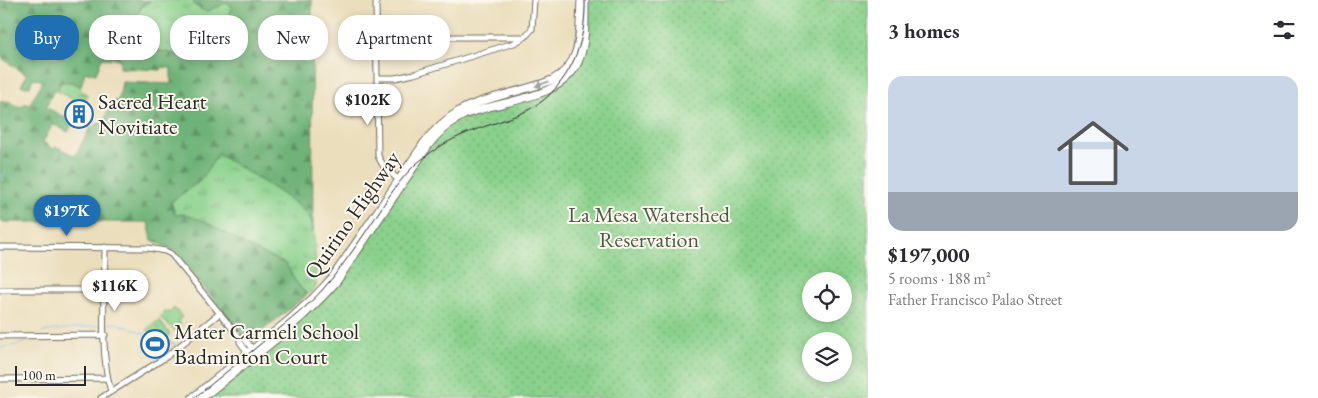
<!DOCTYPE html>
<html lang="en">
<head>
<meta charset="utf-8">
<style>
  :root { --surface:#fff; --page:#f7f7f7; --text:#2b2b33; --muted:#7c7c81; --accent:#1f6fb2 }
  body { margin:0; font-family:"EB Garamond",serif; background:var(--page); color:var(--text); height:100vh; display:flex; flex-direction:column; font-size:19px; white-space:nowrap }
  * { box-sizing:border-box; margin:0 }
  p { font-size:16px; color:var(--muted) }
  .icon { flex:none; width:28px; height:28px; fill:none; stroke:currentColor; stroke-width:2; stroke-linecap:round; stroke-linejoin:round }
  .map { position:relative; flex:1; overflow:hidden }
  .drawer { display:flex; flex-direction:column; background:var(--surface); width:450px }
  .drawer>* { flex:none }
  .banner { position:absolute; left:15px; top:15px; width:475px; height:45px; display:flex; gap:10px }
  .buttons { position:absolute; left:802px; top:272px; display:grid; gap:10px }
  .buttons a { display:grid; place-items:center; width:50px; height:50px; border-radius:50%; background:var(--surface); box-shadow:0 2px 8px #0003; font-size:25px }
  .scale { position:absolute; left:15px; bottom:12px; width:71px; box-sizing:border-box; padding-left:5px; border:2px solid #2b2b2b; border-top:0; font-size:14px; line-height:18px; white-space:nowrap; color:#2b2b2b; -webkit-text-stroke:4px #fbf7ec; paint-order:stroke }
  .price { position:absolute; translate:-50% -42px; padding:0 11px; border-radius:18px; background:#fff; color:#222; font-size:16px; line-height:32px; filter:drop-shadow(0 1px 2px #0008) }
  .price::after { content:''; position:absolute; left:50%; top:30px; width:15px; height:11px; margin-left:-8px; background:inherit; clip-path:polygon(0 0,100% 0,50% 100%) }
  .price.selected { background:var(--accent); color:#fff }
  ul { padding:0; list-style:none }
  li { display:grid; align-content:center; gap:10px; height:265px; padding:0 20px }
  li span { display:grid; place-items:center; height:155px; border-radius:15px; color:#555 }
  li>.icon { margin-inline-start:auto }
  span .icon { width:90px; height:90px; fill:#fffc; stroke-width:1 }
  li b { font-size:21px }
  h2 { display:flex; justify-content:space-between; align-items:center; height:60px; padding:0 20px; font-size:21px }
  .chip { padding:0 18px; border-radius:20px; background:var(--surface); box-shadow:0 2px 8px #0003; font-size:18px; line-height:45px }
  .chip.selected { background:var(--accent); color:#fff }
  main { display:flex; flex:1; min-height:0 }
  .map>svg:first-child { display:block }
  .grass { fill:url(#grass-tufts); stroke:#5a7e5c }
  .forest { fill:url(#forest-firs); stroke:#4d6f52; fill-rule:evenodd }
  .park { fill:url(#park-dots); stroke:#5a7e5c; fill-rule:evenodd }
  .pitch { fill:#8ad18c; stroke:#5a7e5c }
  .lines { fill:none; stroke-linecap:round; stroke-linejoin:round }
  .stream { stroke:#71b8e8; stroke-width:1 }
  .minor-casing { stroke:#6e6a5e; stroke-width:7 }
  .major-casing { stroke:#6e6a5e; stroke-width:9 }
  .minor { stroke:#fff; stroke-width:5 }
  .major { stroke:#fff; stroke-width:7 }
  .rail { stroke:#2b2b2b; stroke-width:1 }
  .oneway { fill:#a0a0a0 }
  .labels { text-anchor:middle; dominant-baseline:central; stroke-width:4; stroke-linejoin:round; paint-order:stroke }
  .poi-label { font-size:22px; fill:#2b2b2b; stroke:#fbf7ec; text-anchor:start }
  .park-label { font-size:22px; fill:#485d48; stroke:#fbf7ec }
  .street-label { font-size:22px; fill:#2b2b2b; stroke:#fbf7ec }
</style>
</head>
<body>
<main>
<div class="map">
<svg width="868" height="398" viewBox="0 0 868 398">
  <defs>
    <pattern id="grass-tufts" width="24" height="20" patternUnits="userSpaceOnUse" patternTransform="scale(1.25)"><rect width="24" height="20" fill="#8ad18c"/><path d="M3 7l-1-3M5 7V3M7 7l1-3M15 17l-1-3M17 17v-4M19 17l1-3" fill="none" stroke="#71aa73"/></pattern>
    <pattern id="forest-firs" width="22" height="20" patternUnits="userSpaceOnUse" patternTransform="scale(1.25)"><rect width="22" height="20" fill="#6fb378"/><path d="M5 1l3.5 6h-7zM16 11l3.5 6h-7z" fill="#5b9263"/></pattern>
    <pattern id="park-dots" width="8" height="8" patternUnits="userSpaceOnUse" patternTransform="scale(1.25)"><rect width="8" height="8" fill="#8ad18c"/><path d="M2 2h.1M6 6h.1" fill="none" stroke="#71aa73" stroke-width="1.8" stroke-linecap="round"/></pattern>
  </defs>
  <rect width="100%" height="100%" fill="#fbf7ec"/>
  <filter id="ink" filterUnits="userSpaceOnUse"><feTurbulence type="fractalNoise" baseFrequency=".02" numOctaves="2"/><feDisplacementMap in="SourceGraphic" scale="10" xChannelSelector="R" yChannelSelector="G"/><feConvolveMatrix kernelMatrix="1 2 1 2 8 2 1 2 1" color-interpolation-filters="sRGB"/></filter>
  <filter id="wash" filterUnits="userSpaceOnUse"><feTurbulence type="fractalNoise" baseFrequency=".0096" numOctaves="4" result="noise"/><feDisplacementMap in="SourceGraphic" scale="20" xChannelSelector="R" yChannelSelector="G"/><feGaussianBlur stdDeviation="1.12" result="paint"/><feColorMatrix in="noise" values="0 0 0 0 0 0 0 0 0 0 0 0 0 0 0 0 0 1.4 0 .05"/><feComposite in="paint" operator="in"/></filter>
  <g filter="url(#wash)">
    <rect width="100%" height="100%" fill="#ebdebc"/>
    <path class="grass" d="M 150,0 L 194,0 L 194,5 L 226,2 L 231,5 L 228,37 L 211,41 L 205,49 L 190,58 L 182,55 L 119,50 L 113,53 L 106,51 C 109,26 123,30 136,16 C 141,10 141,5 149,2 Z
      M 68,81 L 81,86 L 80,90 L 88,95 L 82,104 L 57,91 L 61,82 Z
      M 218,154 C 237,166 300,201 310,218 C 316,229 315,273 316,287 L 307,295 L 296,282 L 286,264 L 175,215 L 171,202 L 201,180 Z"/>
    <path class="forest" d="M 0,0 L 150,0 L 149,2 L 143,5 L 136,17 L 117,29 L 116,42 L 107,40 L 106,51 L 113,53 C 133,45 169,51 190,58 L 205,49 L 211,41 L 228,37 L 231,5 L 226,2 L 206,12 L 194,5 L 194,0 L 312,0 L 313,233 C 312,229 312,222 310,218 C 301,202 236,166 218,154 L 201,180 L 171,202 L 175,215 L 183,214 L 204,221 L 255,250 L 286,264 L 296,282 L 307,295 L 248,342 L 174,251 L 152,240 L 148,222 L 0,222 L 0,102 L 9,101 L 15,105 L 22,107 L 25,103 L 29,105 L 43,81 L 33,78 L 30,86 L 25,87 L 21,85 L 27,75 L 3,59 L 0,52 ZM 102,58 L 120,59 L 120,68 L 161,70 L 161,67 L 171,68 L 171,84 L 122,82 L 119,99 L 112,103 L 104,121 L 90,128 L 75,156 L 57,147 L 53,149 L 43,142 L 53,124 L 68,132 L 73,122 L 46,107 L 54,90 L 57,91 L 61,82 L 68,81 L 81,86 L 85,72 L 96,74 Z"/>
    <path class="park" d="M 583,0 L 868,0 L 868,398 L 202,398 L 293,324 L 428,146 L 452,123 L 555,85 L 572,68 ZM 811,281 L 844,281 L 844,314 L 811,314 ZM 811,341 L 844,341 L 844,374 L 811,374 Z
      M 159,320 L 170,334 L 164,339 L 158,332 L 153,336 L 147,329 Z"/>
    <path class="pitch" d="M 174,308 L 182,317 L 178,321 L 181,324 L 175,331 L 160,317 L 167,310 L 170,313 Z"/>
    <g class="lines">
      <path class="stream" d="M 0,180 L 6,170
        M 107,324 L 116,323 L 176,345
        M 42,333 L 47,331 L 103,325
        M 195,336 L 217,324
        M 0,348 L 24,343 L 32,339"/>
    </g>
  </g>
  <g filter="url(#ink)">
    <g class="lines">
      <defs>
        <path id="minor" d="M 376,0 L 378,156 L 384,167 L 400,181
          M 377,37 L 524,37
          M 377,78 L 395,78 L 414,74 L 514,43 L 525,37 L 532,29 L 534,0
          M 0,247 L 148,248 L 165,251 L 171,254 L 240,338 L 240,342 L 250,356
          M 105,247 C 105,290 99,351 111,392
          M 0,290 L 105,290
          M 0,336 L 105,335
          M 240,338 L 244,338 L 253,350
          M 0,379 L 107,378
          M 101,398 L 166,357 L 220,313"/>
        <path id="major" d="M 192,398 L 289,320 L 315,296 L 332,278 L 424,143 C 434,130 444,120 459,111 C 484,97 523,92 552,80 C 584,64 579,31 581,0
          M 202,398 C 248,361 298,326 337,281 L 428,146 C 437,134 448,123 462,116 C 498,99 562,102 579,60 C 586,42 585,20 585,0"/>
      </defs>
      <use href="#minor" class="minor-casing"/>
      <use href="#major" class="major-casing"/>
      <use href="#minor" class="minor"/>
      <use href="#major" class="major"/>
      <path class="rail" d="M 194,398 C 219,378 245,357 270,336 C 289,321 308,306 324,288 C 342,267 359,242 375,218 C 387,199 399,180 416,164 C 429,153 444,143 460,136 C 492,121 530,118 554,90 C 577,65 586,33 585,0"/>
    </g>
    <defs><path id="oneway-solid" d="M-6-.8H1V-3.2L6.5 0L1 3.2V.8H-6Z" transform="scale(1.25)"/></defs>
    <use class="oneway" href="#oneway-solid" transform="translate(542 84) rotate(160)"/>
  </g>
  <defs>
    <symbol id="building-ring" viewBox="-11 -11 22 22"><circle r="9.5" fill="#fbf7ec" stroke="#1f6fb2" stroke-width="1.5"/><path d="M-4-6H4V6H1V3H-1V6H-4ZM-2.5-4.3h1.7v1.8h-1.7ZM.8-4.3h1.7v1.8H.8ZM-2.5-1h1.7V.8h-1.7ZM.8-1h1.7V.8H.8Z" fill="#1f6fb2"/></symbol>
    <symbol id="stadium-ring" viewBox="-11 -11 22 22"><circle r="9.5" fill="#fbf7ec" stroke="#1f6fb2" stroke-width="1.5"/><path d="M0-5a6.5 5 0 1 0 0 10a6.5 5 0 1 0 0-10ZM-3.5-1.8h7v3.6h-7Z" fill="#1f6fb2"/></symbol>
  </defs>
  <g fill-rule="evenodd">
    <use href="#building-ring" x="63" y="98" width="32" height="32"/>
    <use href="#stadium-ring" x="139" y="328" width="32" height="32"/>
  </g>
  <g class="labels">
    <g class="poi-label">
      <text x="98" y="101">Sacred Heart<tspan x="98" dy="25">Novitiate</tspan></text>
      <text x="174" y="331">Mater Carmeli School<tspan x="174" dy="25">Badminton Court</tspan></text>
    </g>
    <g class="park-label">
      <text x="649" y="214">La Mesa Watershed<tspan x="649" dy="25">Reservation</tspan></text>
    </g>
    <g class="street-label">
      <text transform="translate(352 215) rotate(-55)">Quirino Highway</text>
    </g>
  </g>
</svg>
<div class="buttons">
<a><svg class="icon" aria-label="locate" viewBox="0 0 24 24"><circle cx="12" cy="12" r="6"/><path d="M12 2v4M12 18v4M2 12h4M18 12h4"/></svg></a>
<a><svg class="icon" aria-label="layers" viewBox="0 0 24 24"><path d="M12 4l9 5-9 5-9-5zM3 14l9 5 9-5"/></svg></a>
</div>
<div class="scale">100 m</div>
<b class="price" style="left:368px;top:126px">$102K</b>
<b class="price selected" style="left:67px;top:237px">$197K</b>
<b class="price" style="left:115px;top:312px">$116K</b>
<div class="banner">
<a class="chip selected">Buy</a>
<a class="chip">Rent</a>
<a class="chip">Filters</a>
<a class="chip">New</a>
<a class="chip">Apartment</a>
</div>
</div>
<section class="drawer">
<h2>3 homes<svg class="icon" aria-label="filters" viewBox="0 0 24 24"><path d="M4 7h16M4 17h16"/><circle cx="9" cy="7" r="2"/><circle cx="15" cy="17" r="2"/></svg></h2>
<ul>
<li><span style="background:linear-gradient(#c9d6e8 75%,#9aa5b1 0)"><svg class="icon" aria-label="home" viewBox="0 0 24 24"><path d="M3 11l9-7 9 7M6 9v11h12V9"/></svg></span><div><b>$197,000</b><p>5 rooms · 188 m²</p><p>Father Francisco Palao Street</p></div></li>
</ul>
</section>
</main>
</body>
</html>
